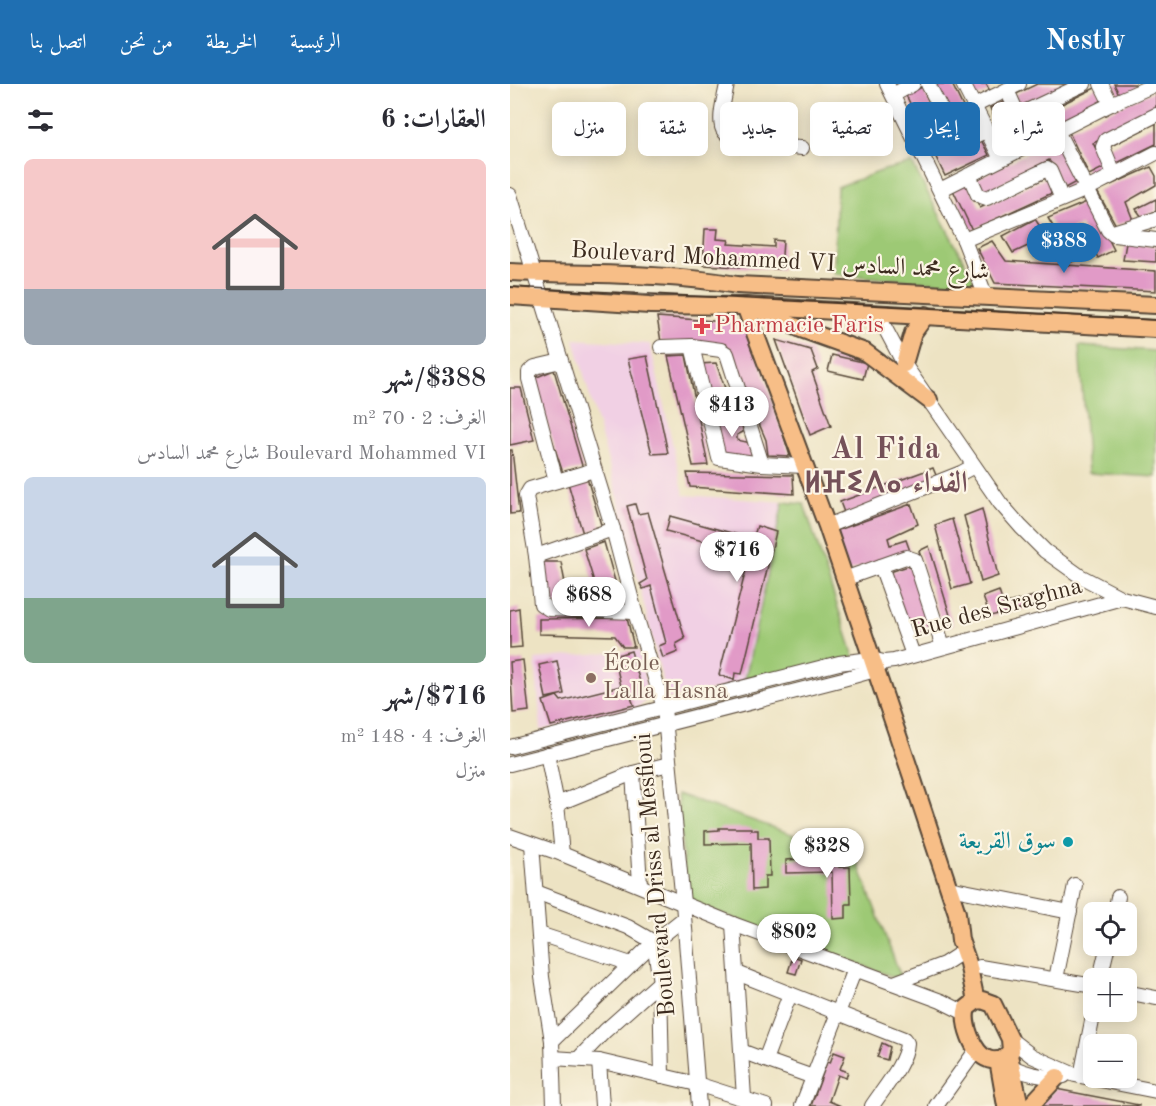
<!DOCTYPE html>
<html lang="ar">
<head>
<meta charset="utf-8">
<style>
	body { margin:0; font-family:"Old Standard TT",Amiri,"Noto Sans Tifinagh",serif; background:#f7f7f7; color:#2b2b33; direction:rtl; height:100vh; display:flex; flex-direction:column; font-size:22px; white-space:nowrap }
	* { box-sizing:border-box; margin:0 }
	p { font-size:20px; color:#7c7c81 }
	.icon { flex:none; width:33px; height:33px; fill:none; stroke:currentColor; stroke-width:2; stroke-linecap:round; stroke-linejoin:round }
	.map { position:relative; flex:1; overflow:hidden; direction:ltr }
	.sheet { display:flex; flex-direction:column; background:#fff; width:510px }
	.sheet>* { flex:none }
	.top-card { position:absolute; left:18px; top:18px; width:537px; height:54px; direction:rtl; display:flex; gap:12px }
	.tools { position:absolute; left:573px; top:818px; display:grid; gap:12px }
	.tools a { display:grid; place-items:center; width:54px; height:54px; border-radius:9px; background:#fff; box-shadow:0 3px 15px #0003; font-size:30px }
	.price { position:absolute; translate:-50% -51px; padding:0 14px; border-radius:21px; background:#fff; color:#222; font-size:20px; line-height:39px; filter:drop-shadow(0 2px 3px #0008) }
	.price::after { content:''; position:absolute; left:50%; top:36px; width:18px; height:14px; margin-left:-9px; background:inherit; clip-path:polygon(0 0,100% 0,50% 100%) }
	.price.selected { background:#1f6fb2; color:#fff }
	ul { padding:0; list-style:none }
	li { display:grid; align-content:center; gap:12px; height:318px; padding:0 24px }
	li span { display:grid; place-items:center; height:186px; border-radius:9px; color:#555 }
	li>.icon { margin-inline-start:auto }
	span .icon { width:108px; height:108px; fill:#fffc; stroke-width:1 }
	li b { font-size:26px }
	h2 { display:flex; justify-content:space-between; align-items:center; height:72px; padding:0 24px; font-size:26px }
	.pill { padding:0 21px; border-radius:9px; background:#fff; box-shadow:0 3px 15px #0003; font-size:21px; line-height:54px }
	.pill.selected { background:#1f6fb2; color:#fff }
	header { display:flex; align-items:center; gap:36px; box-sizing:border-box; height:84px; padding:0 30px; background:#1f6fb2; color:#fff }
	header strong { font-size:28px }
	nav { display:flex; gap:33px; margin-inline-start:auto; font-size:21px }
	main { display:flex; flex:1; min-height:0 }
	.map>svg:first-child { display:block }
	.built { fill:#f1d0e4 }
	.green { fill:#9dc975; stroke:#6c7a4a; stroke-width:1.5 }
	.building { fill:#e19ac7 }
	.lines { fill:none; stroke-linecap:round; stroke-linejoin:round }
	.minor-casing { stroke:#564637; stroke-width:16 }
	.major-casing { stroke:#564637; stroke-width:20 }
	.minor { stroke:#fff; stroke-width:14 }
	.major { stroke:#f7be87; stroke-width:16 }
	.tram { stroke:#3b2a1e; stroke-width:1.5 }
	.health-dot { fill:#e0444e; stroke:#fcf5e5; stroke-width:2 }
	.education-dot { fill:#8d6e63; stroke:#fcf5e5; stroke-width:2 }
	.culture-dot { fill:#0f9aa8; stroke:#fcf5e5; stroke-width:2 }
	.labels { text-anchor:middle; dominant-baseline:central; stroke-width:4.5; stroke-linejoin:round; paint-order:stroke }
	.street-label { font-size:24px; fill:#3b2a1e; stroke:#fcf5e5 }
	.health-label { font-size:24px; fill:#be3a42; stroke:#fcf5e5; text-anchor:start }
	.education-label { font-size:24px; fill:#785e54; stroke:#fcf5e5; text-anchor:start }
	.culture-label { font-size:24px; fill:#0d838f; stroke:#fcf5e5; text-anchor:end }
	.district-label { font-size:30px; font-weight:bold; letter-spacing:1.5px; fill:#755159; stroke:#fcf5e5 }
</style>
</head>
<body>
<header>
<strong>Nestly</strong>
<nav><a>الرئيسية</a><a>الخريطة</a><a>من نحن</a><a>اتصل بنا</a></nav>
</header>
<main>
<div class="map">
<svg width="646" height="1022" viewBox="0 0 646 1022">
	<rect width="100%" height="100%" fill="#fcf5e5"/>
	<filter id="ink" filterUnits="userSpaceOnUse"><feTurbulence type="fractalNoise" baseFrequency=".0167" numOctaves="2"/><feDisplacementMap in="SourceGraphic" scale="12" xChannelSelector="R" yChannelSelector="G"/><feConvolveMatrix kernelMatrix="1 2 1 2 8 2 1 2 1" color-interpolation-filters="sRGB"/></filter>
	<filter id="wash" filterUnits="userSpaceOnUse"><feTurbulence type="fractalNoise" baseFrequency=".008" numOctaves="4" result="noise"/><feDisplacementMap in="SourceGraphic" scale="24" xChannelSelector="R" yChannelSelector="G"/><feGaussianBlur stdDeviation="1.35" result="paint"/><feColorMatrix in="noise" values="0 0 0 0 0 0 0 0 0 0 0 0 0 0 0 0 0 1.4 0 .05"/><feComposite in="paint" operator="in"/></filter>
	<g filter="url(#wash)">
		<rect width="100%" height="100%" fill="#ede3c3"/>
		<g class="built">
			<path d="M64 255 140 260 174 411 273 418 234 600 157 615 106 406Z"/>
			<path d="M129 566 139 614 126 625 31 646 25 575Z"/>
		</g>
		<g class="green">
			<path d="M402 79 467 202 324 190 327 103 374 86Z"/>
			<path d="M569 262 646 267V393L578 389Z"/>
			<path d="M273 418 294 420 344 573 234 600Z"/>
			<path d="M167 710 345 772 392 896 177 817Z"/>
		</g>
		<g id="blocks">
			<g class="building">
				<path d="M423 0H442L465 48 450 55Z"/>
				<path d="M455 0H476L480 7 462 15Z"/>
				<path d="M527 0H567L511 27 504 11Z"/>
				<path d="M604 0H625L627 4 610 12Z"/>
				<path d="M412 3 443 70 471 56 479 71 435 92 396 11Z"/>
				<path d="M587 3 594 18 523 54 515 38Z"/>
				<path d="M646 6V29L583 59 595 83 579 91 558 46Z"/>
				<path d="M498 16 516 57 499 65 480 24Z"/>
				<path d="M646 39V60L603 81 595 65Z"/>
				<path d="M547 54 568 97 553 105 539 76 473 109 466 95Z"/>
				<path d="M641 83 646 92V101L616 118 623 136 606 141 587 107Z"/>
				<path d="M538 93 544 108 462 146 442 104 458 97 470 124Z"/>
				<path d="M646 115V127L632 133 626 125Z"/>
				<path d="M579 117 604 166 588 174 571 141 548 151 538 134Z"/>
				<path d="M525 135 545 165 527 173 520 161 503 169 493 152Z"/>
				<path d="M195 145H208L207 155 219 156 218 160 264 163V156L273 157 271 185 193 181Z"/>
				<path d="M566 152 577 172 561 178 550 157Z"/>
				<path d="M482 157 496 177 646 187V207L485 199 467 164Z"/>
				<path d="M616 159 646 162V178L613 176Z"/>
				<path d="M147 233 231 239 242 253 280 372 258 371 256 356 215 260 151 258Z"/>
				<path d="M266 256 301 266 308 285 302 288 321 342 300 351Z"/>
				<path d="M176 271 198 381 183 382 158 272Z"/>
				<path d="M322 271 357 279 353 295 318 287Z"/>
				<path d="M137 272 158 369 142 370 118 275Z"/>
				<path d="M206 279 221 321 202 328 189 280Z"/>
				<path d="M44 286 73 385 53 389 22 295Z"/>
				<path d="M0 304H11L24 356 0 361Z"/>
				<path d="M231 329 233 348 227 351V356L241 359 242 375 210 374 203 337Z"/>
				<path d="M0 366H2L9 429 0 430Z"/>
				<path d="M423 384 428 396 335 431 330 418Z"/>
				<path d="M177 389 283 391 284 410 180 403Z"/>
				<path d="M77 394 92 444 73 450 58 399Z"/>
				<path d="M125 420 128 430 138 428 175 555 166 560 168 568 153 574 149 562 156 559 141 502 133 505 130 500 137 496 117 422Z"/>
				<path d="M401 420 408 440 378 454 380 461 396 456 400 467 337 488 323 448Z"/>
				<path d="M472 425 488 492 471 498 454 432Z"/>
				<path d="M160 432 243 455 247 442 266 448 232 590 225 589 224 596 209 591 240 470 156 447Z"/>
				<path d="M442 435 460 500 442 505 425 441Z"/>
				<path d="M94 458 112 522 92 524 74 465Z"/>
				<path d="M419 462 443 541 433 544 409 467Z"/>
				<path d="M32 478H51L55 499 79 501 81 522 38 520Z"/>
				<path d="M398 482 401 485 421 546 399 553 380 488Z"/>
				<path d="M489 507 493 520 528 511 531 521 480 532 473 513Z"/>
				<path d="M9 524 12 563 0 564V526Z"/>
				<path d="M117 534 124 563H113L105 552 29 550V535Z"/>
				<path d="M121 567 134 612 121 614 124 621 41 642 33 617 47 612 51 617 111 602 104 572Z"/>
				<path d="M13 576 19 627 3 629 0 578Z"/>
				<path d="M47 577 54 610 36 614 29 581Z"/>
				<path d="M209 744H241V746H248V754H259L260 792H255V805L242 806 241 759 195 760V747L209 746Z"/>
				<path d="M322 772V775H329V783H340L341 820H336V834L323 835 322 788 276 789V776L290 775V773Z"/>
				<path d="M283 872 291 875 286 890 278 888Z"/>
				<path d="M372 959 380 963 377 976 367 973Z"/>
				<path d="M324 968 335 972 330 985 338 988 336 994 328 991 319 1017 331 1022H301L317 978 320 979Z"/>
				<path d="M546 1005 629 1021V1022H529Z"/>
			</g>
		</g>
	</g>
	<g filter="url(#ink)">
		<use href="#blocks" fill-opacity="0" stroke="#564637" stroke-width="1.5"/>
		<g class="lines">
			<defs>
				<g id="minor">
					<path d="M217 0C215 13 209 30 212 43 218 64 273 62 292 64"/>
					<path d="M377 0 454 156 476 213"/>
					<path d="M418 0 446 54 454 57 476 47"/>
					<path d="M453 0 491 75"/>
					<path d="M591 0 601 20"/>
					<path d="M497 6 521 60"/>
					<path d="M383 11 403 0"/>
					<path d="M464 22 509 0"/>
					<path d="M508 31 574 0"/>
					<path d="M547 47 598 146 604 151 646 156"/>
					<path d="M604 90 593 63 596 56 646 31"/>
					<path d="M459 91 468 111 477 114 537 85 540 87 552 115"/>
					<path d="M430 106 601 20 646 0"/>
					<path d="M0 111 103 445 125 528 154 624 173 819 189 1022"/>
					<path d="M603 148 646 135"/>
					<path d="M454 156 577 105 646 69"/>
					<path d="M367 229 394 280 490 419 511 443 535 467 570 492 612 514 646 523"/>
					<path d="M151 263 182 262"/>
					<path d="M199 333 233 321"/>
					<path d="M252 380 217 270 211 266 182 262 209 374 252 380 294 382"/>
					<path d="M84 386 20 405 16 412 26 472 31 520 39 525 125 528"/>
					<path d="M46 397 19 295V288L25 283 51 277"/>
					<path d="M317 442 451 389 464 382"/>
					<path d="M26 472 103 445"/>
					<path d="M371 482 403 571"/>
					<path d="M334 495 396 473 405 476 433 563"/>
					<path d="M0 663 329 579 361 575 374 578 384 577 612 514"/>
					<path d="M37 670 47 720 52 770"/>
					<path d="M0 680 333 595 365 586 372 580"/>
					<path d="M123 689 130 800"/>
					<path d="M47 720 123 689 159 680"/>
					<path d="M0 752 52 770 223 840 431 917 455 929"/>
					<path d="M22 760 32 893 42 957 44 1022"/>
					<path d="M439 804 560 828"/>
					<path d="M26 808 118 843 144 858 150 898 152 992"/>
					<path d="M605 828 608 813"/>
					<path d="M223 840 234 1014"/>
					<path d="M29 850 121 880"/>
					<path d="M470 883 584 902"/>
					<path d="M227 889 394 955 397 959C396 979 373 1005 362 1022"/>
					<path d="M590 894 598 861"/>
					<path d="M546 895 565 801"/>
					<path d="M384 899 434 880 454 867"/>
					<path d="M616 908 646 914"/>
					<path d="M500 955 522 972 565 991 646 1007"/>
					<path d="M42 957 144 858 173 835"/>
					<path d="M231 967 255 976 280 910"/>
					<path d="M43 974 89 977 187 1000 256 1022"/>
					<path d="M69 974 95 947 150 898"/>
					<path d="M255 976 303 993"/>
					<path d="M89 977 92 1022"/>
					<path d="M495 978C509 989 535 995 554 992"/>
					<path d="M571 992 584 927"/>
					<path d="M292 1022 345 885"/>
					<path d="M426 1022 467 965"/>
				</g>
				<g id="major">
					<path d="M0 188C75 191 152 188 227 201L646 221"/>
					<path d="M0 212 140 221 235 222 646 245"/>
					<path d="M235 222 317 442 401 690 447 829 450 856 458 879 466 917"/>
					<path d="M251 227 291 245 355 268 419 316"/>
					<path d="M394 280 403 249 416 231"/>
					<path d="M472 916 483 920 500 955 501 967 492 976C488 976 482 977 478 975 463 970 452 938 457 924L466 917Z"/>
					<path d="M499 971 510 1022"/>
					<path d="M488 976 496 1022"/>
					<path d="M520 1022 547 993"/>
				</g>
			</defs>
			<use href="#minor" class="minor-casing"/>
			<use href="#major" class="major-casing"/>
			<use href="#minor" class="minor"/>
			<use href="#major" class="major"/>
			<path class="tram" d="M0 203C215 214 431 224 646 236"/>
		</g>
	</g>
	<path class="health-dot" d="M189 233h6v6h6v6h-6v6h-6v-6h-6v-6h6z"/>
	<circle class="education-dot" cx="81" cy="594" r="6"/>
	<circle class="culture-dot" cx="558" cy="758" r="6"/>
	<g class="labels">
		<g class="street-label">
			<text transform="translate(270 178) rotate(3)">Boulevard Mohammed VI شارع محمد السادس</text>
			<text transform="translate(487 525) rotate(-15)">Rue des Sraghna</text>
			<text transform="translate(146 791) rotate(-95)">Boulevard Driss al Mesfioui</text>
		</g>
		<g class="health-label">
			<text x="204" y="242">Pharmacie Faris</text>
		</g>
		<g class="education-label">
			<text x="93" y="580">École<tspan x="93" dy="28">Lalla Hasna</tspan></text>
		</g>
		<g class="culture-label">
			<text x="546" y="758">سوق القريعة</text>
		</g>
		<g class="district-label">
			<text x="376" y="366">Al Fida<tspan x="376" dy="34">ⵍⴼⵉⴷⴰ الفداء</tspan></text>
		</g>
	</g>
</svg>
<div class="tools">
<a><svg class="icon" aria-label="locate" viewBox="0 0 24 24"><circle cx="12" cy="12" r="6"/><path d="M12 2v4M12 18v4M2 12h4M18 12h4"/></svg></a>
<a>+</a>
<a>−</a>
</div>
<b class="price selected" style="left:554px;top:190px">$388</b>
<b class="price" style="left:222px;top:354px">$413</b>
<b class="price" style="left:227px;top:499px">$716</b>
<b class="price" style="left:79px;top:544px">$688</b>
<b class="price" style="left:317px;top:795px">$328</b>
<b class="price" style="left:284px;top:881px">$802</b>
<div class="top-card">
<a class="pill">شراء</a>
<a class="pill selected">إيجار</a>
<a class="pill">تصفية</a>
<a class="pill">جديد</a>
<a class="pill">شقة</a>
<a class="pill">منزل</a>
</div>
</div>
<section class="sheet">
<h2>العقارات: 6<svg class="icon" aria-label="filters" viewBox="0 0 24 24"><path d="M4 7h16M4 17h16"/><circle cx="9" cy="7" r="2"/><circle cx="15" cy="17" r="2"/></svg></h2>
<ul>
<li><span style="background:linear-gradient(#f6c9c9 70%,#9aa5b1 0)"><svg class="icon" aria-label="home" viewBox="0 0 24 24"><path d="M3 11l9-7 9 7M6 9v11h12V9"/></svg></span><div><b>$388/شهر</b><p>الغرف: 2 · 70 m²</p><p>Boulevard Mohammed VI شارع محمد السادس</p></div></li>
<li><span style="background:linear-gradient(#c9d6e8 65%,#7fa58c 0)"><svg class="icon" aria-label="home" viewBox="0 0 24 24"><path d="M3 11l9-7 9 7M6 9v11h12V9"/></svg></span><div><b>$716/شهر</b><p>الغرف: 4 · 148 m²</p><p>منزل</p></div></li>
</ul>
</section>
</main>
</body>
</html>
